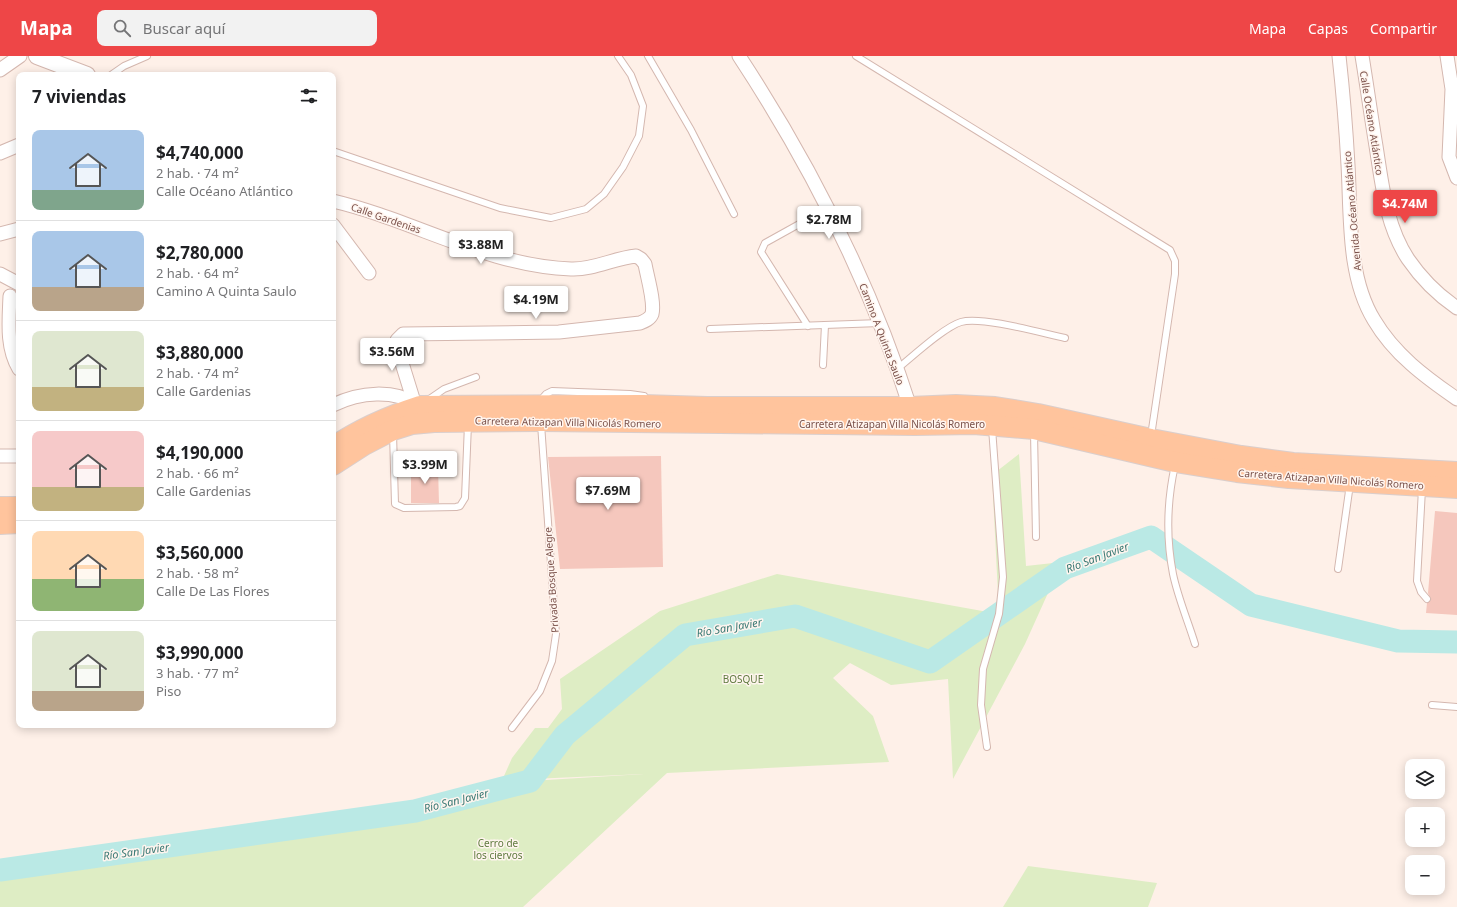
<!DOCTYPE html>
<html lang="es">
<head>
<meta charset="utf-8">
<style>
	body { margin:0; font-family:"Noto Sans",sans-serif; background:#f2f2f2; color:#202124; height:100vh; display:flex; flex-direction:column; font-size:15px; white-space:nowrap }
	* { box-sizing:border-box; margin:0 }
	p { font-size:13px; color:#757577 }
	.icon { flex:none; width:22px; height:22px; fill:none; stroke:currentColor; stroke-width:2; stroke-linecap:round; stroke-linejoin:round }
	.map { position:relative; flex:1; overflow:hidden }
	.details { position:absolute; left:16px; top:16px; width:320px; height:656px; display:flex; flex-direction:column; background:#fff; border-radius:8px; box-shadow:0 2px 10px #0003 }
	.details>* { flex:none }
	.controls { position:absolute; left:1405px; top:703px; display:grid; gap:8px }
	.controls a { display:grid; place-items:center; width:40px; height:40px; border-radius:8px; background:#fff; box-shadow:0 2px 10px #0003; font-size:20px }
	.price { position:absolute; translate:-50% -34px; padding:0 9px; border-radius:4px; background:#fff; color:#222; font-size:13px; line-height:26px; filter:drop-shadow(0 1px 2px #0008) }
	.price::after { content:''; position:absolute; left:50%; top:24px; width:12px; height:9px; margin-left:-6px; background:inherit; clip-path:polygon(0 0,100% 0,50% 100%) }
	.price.selected { background:#ee4647; color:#fff }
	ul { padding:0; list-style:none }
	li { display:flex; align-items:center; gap:12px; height:100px; padding:0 16px }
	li+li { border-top:1px solid #e0e0e0 }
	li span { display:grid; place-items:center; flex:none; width:112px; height:80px; border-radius:8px; color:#555 }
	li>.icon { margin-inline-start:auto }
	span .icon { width:48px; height:48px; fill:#fffc; stroke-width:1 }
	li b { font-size:17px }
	h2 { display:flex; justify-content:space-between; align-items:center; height:48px; padding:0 16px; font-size:17px }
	header { display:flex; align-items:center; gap:24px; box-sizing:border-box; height:56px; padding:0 20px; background:#ee4647; color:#fff }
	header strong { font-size:19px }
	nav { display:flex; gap:22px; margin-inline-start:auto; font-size:14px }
	.search { width:280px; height:36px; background:#f2f2f2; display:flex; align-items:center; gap:10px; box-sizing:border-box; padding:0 14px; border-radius:8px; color:#757577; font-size:15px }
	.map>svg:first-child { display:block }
	.green { fill:#deedc4 }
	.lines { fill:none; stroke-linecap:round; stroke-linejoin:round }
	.river { stroke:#bae9e5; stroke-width:23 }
	.building { fill:#f5c7bd }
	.service-casing { stroke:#d4b7af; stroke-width:8 }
	.minor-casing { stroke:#d4b7af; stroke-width:15 }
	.tertiary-casing { stroke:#d4b7af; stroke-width:18 }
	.primary-casing { stroke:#dacecc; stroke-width:22 }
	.service { stroke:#fff; stroke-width:6 }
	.minor { stroke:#fff; stroke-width:13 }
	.tertiary { stroke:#fff; stroke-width:16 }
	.primary { stroke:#ffc49d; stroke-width:20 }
	.labels { text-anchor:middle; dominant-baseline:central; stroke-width:3; stroke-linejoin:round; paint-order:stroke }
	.street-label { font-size:10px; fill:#7a5049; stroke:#fff5ef }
	.park-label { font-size:10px; fill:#5e7a3d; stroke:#fff5ef }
	.water-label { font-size:11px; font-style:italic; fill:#397974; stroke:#fff5ef }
</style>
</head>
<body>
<header>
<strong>Mapa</strong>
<div class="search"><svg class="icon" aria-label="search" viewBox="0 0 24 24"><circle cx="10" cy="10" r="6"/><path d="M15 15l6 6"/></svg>Buscar aquí</div>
<nav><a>Mapa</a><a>Capas</a><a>Compartir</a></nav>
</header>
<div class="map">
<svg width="1457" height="851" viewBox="0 0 1457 851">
	<rect width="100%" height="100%" fill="#fef0e8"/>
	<g class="green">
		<path d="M1019 398 1026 510 1062 506 1025 588 953 723 948 623 891 629 850 607 833 622 873 660 889 706 667 717 523 851H0V814L415 755 530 725 644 718 532 723 500 729 512 702 535 672H548L562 653 560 623 660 555 777 518 999 558 992 419Z"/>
		<path d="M1028 810 1157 827 1148 851H1003Z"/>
	</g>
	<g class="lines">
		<path class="river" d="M0 814 415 755 530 725 565 679 685 579 795 560 930 606 1065 512 1151 481 1251 549 1398 585 1457 586"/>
	</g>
	<g class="building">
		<path d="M661 400 663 511 560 513 548 401Z"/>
		<path d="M411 411H438L439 447H411Z"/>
		<path d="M1435 455 1457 457V559L1426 557 1427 547 1431 544 1428 537Z"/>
	</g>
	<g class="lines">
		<defs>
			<g id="service">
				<path d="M648 0 691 74 734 158"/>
				<path d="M856 0 1170 194 1175 205V218L1151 380"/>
				<path d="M111 19 124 10 147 0"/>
				<path d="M333 95 500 152 551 162 586 153 604 138 623 111 639 80 643 50 631 19 618 0"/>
				<path d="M808 270 761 196 765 187 828 152"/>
				<path d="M710 273 880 267"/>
				<path d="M823 309 825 269"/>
				<path d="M897 313C912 301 944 271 961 266 981 260 1042 277 1065 282"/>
				<path d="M428 344 444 333 476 321"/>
				<path d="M540 345 546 338 552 335 630 338 644 340"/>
				<path d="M1034 376 1036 481"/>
				<path d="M393 377 395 448 404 452 456 451 460 450 465 442 468 368"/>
				<path d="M1175 409C1167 445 1166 482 1173 518 1178 542 1188 565 1195 588"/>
				<path d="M1422 433 1417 525 1421 536 1427 543"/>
				<path d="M1338 513 1350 428"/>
				<path d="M1432 649 1457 651"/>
				<path d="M512 672 540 635 552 605 556 578 541 368"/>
				<path d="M987 691 981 649 983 613 999 558 1003 521 992 372"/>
			</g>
			<g id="minor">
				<path d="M739 0C812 111 872 231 912 357"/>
				<path d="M1339 0C1343 36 1346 73 1348 109 1351 159 1347 220 1374 264 1394 298 1425 321 1457 343"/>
				<path d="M1362 0C1367 30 1371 60 1376 90 1382 128 1386 170 1408 203 1421 222 1438 239 1457 252"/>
				<path d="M1447 0 1452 33 1449 101 1457 122"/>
				<path d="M0 14 20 0"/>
				<path d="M0 97 19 89"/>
				<path d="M333 145C414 164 487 210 571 213 594 214 614 202 636 200L641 203 645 208C647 220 655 246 652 258 650 263 645 265 640 267L559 276 403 278 397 284V291L414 346"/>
				<path d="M333 169 369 217"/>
				<path d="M0 178 19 173"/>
				<path d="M0 218 19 228"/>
				<path d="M10 240C9 265 6 291 19 313"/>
				<path d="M333 349C360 336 393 333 419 349"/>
				<path d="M0 400H19"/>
			</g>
			<path id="tertiary" d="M37 0 87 19"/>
			<g id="primary">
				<path d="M333 391C361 372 389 360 420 350L643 349 707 351H910L956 349 995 351 1038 358 1151 383 1241 400 1293 407 1457 416"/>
				<path d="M333 409 364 389 393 374 412 368 434 366 541 365 915 369 974 368 1034 373 1175 406 1237 416 1289 422 1457 432"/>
				<path d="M0 451H19"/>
				<path d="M0 468 19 467"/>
			</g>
		</defs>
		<use href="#service" class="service-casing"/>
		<use href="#minor" class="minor-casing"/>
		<use href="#tertiary" class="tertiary-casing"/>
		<use href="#primary" class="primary-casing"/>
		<use href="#service" class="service"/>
		<use href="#minor" class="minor"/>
		<use href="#tertiary" class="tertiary"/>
		<use href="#primary" class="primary"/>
	</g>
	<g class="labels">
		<g class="street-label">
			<text transform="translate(1372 67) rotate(81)">Calle Océano Atlántico</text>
			<text transform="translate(1352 155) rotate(-95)">Avenida Océano Atlántico</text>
			<text transform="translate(386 162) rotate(19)">Calle Gardenias</text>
			<text transform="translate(882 278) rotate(69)">Camino A Quinta Saulo</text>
			<text transform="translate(568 366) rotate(1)">Carretera Atizapan Villa Nicolás Romero</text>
			<text x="892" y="368">Carretera Atizapan Villa Nicolás Romero</text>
			<text transform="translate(1331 423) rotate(4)">Carretera Atizapan Villa Nicolás Romero</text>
			<text transform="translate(551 524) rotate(-94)">Privada Bosque Alegre</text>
		</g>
		<g class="park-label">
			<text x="743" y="623">BOSQUE</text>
			<text x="498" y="787">Cerro de<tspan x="498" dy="12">los ciervos</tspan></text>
		</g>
		<g class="water-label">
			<text transform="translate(1097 501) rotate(-21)">Río San Javier</text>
			<text transform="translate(729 571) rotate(-10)">Río San Javier</text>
			<text transform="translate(456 744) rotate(-14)">Río San Javier</text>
			<text transform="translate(136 795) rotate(-8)">Río San Javier</text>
		</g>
	</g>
</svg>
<div class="controls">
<a><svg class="icon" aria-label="layers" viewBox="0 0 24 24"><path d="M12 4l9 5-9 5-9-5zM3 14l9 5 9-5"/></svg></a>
<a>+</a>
<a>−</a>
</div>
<b class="price selected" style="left:1405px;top:168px">$4.74M</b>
<b class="price" style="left:829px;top:184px">$2.78M</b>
<b class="price" style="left:481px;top:209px">$3.88M</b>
<b class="price" style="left:536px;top:264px">$4.19M</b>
<b class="price" style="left:392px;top:316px">$3.56M</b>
<b class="price" style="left:425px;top:429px">$3.99M</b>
<b class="price" style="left:608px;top:455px">$7.69M</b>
<section class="details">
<h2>7 viviendas<svg class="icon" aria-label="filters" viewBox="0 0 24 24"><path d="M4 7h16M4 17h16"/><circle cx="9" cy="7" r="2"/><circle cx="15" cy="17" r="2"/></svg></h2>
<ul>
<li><span style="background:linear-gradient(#a9c7e8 75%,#7fa58c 0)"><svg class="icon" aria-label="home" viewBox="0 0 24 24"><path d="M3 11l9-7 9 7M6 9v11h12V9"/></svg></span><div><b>$4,740,000</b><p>2 hab. · 74 m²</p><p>Calle Océano Atlántico</p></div></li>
<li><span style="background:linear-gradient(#a9c7e8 70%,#b9a48a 0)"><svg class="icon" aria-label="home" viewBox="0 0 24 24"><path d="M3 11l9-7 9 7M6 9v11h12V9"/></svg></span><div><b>$2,780,000</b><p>2 hab. · 64 m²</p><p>Camino A Quinta Saulo</p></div></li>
<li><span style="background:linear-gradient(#dfe7d0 70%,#c2b280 0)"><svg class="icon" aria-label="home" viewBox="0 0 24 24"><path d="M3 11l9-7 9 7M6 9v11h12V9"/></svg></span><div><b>$3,880,000</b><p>2 hab. · 74 m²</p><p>Calle Gardenias</p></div></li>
<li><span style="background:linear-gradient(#f6c9c9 70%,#c2b280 0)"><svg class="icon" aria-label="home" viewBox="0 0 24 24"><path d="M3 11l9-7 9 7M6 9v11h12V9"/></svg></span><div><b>$4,190,000</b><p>2 hab. · 66 m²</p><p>Calle Gardenias</p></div></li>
<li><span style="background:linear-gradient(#ffd9b3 60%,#8fb573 0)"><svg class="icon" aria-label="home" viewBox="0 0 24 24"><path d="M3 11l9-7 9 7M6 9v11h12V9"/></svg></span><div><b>$3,560,000</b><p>2 hab. · 58 m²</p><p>Calle De Las Flores</p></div></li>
<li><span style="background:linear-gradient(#dfe7d0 75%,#b9a48a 0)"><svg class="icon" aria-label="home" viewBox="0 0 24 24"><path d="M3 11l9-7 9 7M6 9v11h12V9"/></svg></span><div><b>$3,990,000</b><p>3 hab. · 77 m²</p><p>Piso</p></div></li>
</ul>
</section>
</div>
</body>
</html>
